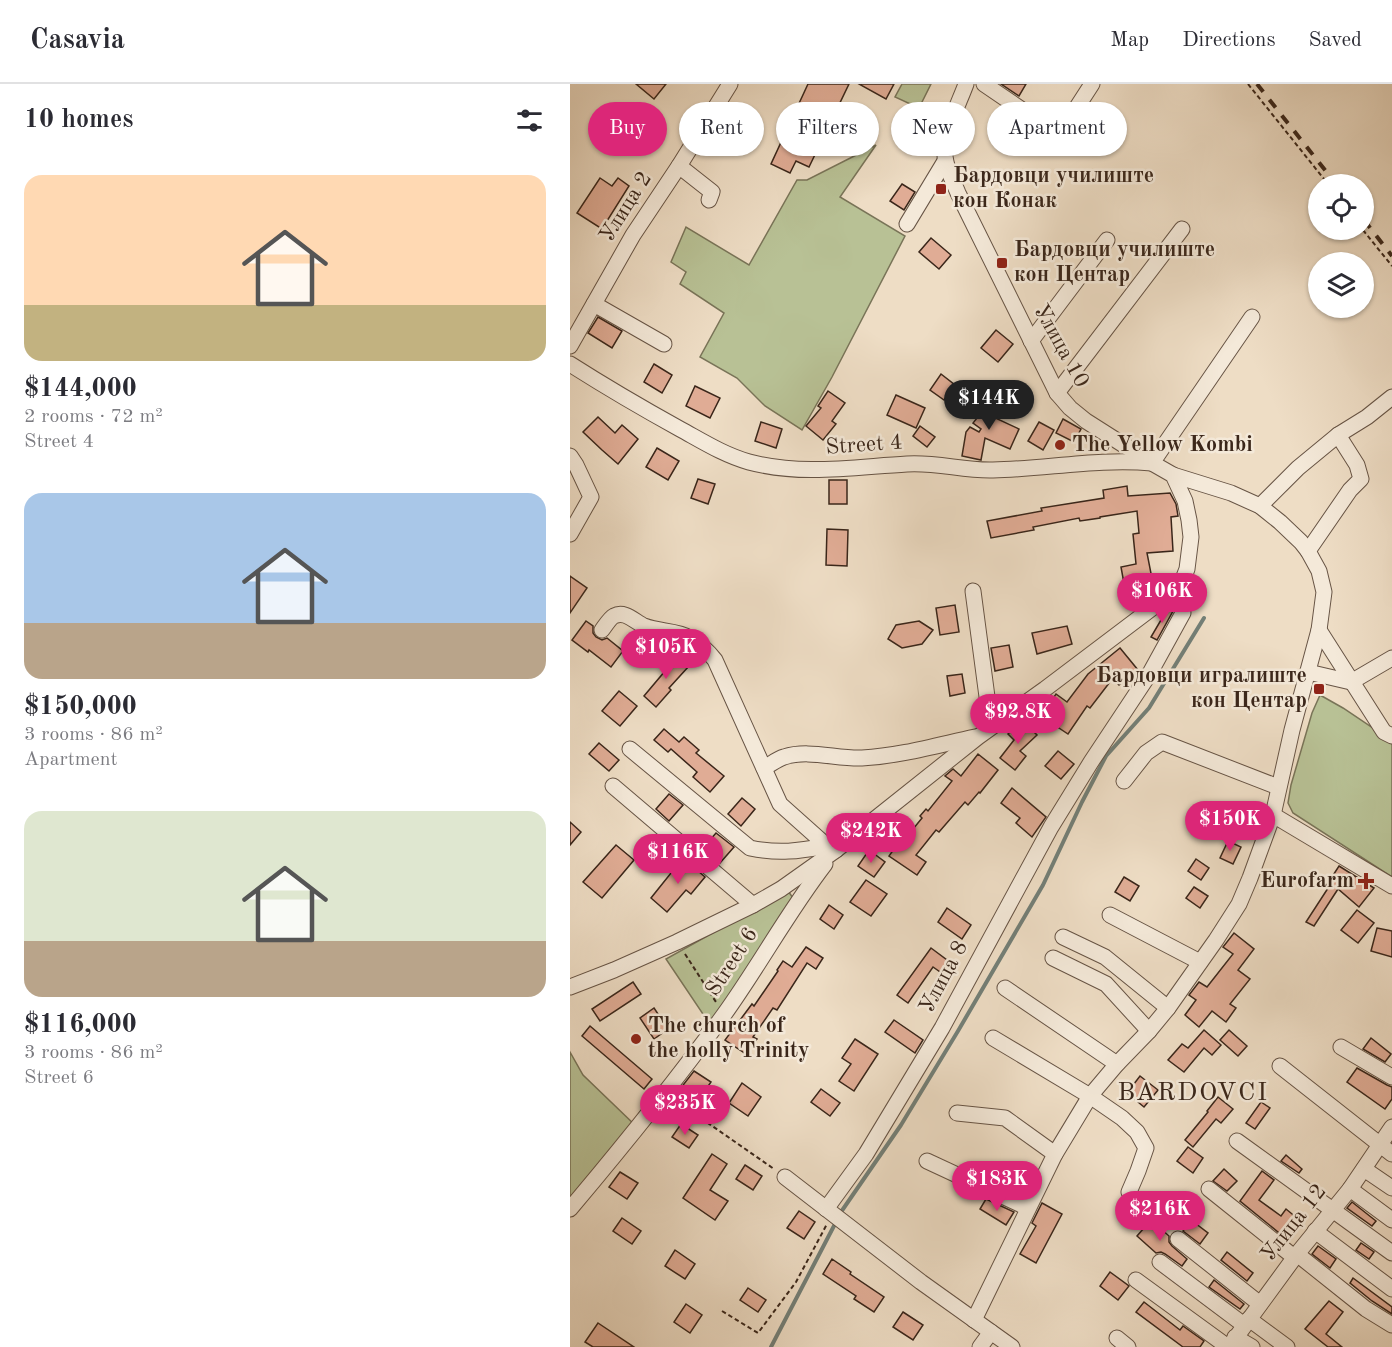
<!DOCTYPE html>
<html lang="en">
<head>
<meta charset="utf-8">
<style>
	body { margin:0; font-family:"Old Standard TT",serif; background:#f2f2f3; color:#2b2b33; height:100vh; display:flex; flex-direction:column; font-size:22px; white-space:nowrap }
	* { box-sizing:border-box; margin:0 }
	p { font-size:20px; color:#7c7c81 }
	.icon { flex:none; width:33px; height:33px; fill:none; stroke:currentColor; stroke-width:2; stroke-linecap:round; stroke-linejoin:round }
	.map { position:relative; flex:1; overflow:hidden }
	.sheet { display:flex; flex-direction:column; background:#fff; width:570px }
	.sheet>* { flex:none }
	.top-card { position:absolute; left:18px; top:18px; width:570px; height:54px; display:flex; gap:12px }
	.tools { position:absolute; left:738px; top:90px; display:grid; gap:12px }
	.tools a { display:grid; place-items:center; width:66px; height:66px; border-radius:50%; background:#fff; box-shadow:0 2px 4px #0004; font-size:30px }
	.price { position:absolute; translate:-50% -51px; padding:0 14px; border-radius:21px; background:#db2777; color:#fff; font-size:20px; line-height:39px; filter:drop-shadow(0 2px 3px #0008) }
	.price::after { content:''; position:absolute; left:50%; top:36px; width:18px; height:14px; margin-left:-9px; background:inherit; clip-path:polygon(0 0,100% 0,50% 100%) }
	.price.on { background:#222; color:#fff }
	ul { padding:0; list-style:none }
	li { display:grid; align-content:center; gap:12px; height:318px; padding:0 24px }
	li span { display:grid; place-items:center; height:186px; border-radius:18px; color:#555 }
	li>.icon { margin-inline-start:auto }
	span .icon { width:108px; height:108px; fill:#fffc; stroke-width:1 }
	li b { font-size:26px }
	h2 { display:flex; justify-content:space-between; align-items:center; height:72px; padding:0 24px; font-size:26px }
	.pill { padding:0 21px; border-radius:27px; background:#fff; box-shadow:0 2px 4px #0004; font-size:21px; line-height:54px }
	.pill.on { background:#db2777; color:#fff }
	header { display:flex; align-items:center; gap:36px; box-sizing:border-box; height:84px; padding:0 30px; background:#fff; border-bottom:2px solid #e1e1e2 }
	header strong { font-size:28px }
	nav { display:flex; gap:33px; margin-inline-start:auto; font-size:21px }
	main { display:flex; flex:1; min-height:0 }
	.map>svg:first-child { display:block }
	.green { fill:#b8c195; stroke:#797458; stroke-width:1.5 }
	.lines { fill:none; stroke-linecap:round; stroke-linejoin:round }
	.stream { stroke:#737f77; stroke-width:4 }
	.building { fill:#e0ac95; stroke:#3a261a; stroke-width:1.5 }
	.minor-casing { stroke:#675445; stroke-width:17 }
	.path { stroke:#3a261a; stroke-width:2; stroke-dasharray:4.5 3; stroke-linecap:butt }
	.minor { stroke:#f4e9d9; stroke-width:15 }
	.rail { stroke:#3a261a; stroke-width:4; stroke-dasharray:10 10; stroke-linecap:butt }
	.poi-dot { fill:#8f2418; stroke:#f4e9d9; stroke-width:2 }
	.labels { text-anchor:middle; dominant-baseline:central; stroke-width:5; stroke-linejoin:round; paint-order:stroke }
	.poi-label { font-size:22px; font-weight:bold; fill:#3a261a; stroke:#f4e9d9; text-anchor:start }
	.street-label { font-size:22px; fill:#3a261a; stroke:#f4e9d9 }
	.quarter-label { font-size:26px; letter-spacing:1.5px; fill:#3a261a; stroke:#f4e9d9 }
</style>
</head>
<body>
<header>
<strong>Casavia</strong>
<nav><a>Map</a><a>Directions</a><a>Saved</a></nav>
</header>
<main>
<section class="sheet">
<h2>10 homes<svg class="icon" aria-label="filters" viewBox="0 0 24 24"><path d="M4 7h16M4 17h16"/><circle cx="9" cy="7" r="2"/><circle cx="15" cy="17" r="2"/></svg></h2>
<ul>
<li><span style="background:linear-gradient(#ffd9b3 70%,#c2b280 0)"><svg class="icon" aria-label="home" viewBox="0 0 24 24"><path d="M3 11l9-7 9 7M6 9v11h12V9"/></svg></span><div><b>$144,000</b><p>2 rooms · 72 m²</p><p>Street 4</p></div></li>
<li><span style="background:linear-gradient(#a9c7e8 70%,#b9a48a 0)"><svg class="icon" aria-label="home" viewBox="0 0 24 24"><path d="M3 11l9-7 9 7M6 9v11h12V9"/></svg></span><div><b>$150,000</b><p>3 rooms · 86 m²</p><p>Apartment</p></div></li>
<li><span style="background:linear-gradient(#dfe7d0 70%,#b9a48a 0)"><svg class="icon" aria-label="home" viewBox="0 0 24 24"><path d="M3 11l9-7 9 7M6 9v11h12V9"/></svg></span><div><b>$116,000</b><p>3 rooms · 86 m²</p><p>Street 6</p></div></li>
</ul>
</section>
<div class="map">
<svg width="822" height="1263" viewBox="0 0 822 1263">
	<rect width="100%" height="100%" fill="#eeddc5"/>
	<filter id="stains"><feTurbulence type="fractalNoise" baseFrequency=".00333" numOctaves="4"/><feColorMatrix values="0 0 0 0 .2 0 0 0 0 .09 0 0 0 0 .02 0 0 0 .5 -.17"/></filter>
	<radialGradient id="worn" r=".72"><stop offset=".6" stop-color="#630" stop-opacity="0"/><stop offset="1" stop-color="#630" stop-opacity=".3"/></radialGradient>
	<g class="green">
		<path d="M332 0H361L349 24 325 13Z"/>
		<path d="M306 61 270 113 335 152 262 293 232 346 195 322 167 294 130 273 154 229 110 200 116 188 101 178 116 143 179 181 227 96H237Z"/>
		<path d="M750 611 773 624 822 657V793L723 729 718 719 721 701 742 629Z"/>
		<path d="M218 807 226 818 141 942 96 875Z"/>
		<path d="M0 968 13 991 67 1043 0 1121Z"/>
	</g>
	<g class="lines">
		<g class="stream">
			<path d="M271 1128 331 1041 388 947 473 801 512 718 536 672 579 624 634 534"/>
			<path d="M201 1263 266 1138"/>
		</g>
	</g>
	<g class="building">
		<path d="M66 0H96L84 15Z"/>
		<path d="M238 0H279L239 83 226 77 220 89 201 80Z"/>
		<path d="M289 0H324L316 15Z"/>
		<path d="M431 0H456L449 12Z"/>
		<path d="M30 94 42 102 48 94 59 102 32 145 7 129Z"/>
		<path d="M332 100 345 108 334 126 320 117Z"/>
		<path d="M361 154 381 171 369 185 349 168Z"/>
		<path d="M28 233 52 247 42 264 18 249Z"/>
		<path d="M426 246 443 260 428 278 411 264Z"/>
		<path d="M84 280 102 291 92 309 74 298Z"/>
		<path d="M371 290 385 301 374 316 360 306Z"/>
		<path d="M125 302 150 314 140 334 116 322Z"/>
		<path d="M258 307 275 319 262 337 266 340 253 356 236 342 251 324 248 322Z"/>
		<path d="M427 309 435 315 421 332 449 345 440 365 415 354 411 376 392 372 396 348 400 343 409 348 411 345 403 339Z"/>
		<path d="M326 311 355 324 346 344 317 331Z"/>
		<path d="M28 333 45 349 52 341 68 355 48 380 32 366 13 348Z"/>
		<path d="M493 335 511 345 504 358 486 349Z"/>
		<path d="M191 338 212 345 206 364 185 357Z"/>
		<path d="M469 338 484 346 473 366 458 357Z"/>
		<path d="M350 342 365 353 357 363 343 352Z"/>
		<path d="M87 364 109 377 98 396 76 383Z"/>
		<path d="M128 395 145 400 138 420 121 414Z"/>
		<rect x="259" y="396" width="18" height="24"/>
		<path d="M557 402 558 412 600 409 606 420 608 432 601 433 603 467 577 469 585 510 583 511 557 516 551 483 566 480 563 450 569 449 567 427 530 433V434L510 437 509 434 463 443 464 446 421 454 417 437 472 427 471 424 534 414 533 406Z"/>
		<path d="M257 445 278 446 277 482 256 481Z"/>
		<path d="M0 492 17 504 0 529Z"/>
		<path d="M385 521 389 548 370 551 366 524Z"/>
		<path d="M598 524 603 527 587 556 581 553Z"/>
		<path d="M16 537 23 542V549L26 553 32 556 37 554 53 567 41 583 19 566 18 568 2 556Z"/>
		<path d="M349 537 363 546 352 560 332 564 318 555 326 541Z"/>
		<path d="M497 542 502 560 467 570 462 549Z"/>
		<path d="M439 561 443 583 425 587 421 564Z"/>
		<path d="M550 564 568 586 549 601 543 594 520 624 517 622 498 650 471 632 486 610 497 618 518 590Z"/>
		<path d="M104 569 119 582 99 604 101 606 86 623 74 612 95 587 91 584Z"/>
		<path d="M392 590 395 609 380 612 377 592Z"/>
		<path d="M49 607 67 622 50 642 32 627Z"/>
		<path d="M452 636 467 651 450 667 456 672 445 686 430 674 444 656 438 650Z"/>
		<path d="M94 645 109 658 114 653 129 666 126 669 154 692 140 708 123 693 127 688 101 665 98 668 84 656Z"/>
		<path d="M29 659 49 676 39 687 19 670Z"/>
		<path d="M488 667 504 680 491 695 475 682Z"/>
		<path d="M408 670 428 686 410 709 409 708 398 721 395 718 369 748 366 746 346 771 356 778 347 791 319 772 329 758 331 760 352 734 350 732 356 725 358 727 382 697 375 692 383 685 391 692Z"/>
		<path d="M442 704 476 733 462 753 446 739 450 734 431 719Z"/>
		<path d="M99 710 113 721 99 737 86 725Z"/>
		<path d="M172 714 185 725 171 742 158 730Z"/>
		<path d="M0 738 11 748 0 761Z"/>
		<path d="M146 749 164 763 150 779 133 764Z"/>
		<path d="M658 757 671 763 663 780 650 774Z"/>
		<path d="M46 761 64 776 32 814 13 798Z"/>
		<path d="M299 766 315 778 304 793 288 782Z"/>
		<path d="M113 774 135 793 121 810 116 806 97 828 81 814Z"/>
		<path d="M626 775 639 784 631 796 618 787Z"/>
		<path d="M769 782 804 804 789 823 768 805 744 842 736 838 762 798 760 796Z"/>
		<path d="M554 793 569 802 560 817 545 808Z"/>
		<path d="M296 796 317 810 301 832 280 818Z"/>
		<path d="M624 803 638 812 630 824 616 814Z"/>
		<path d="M259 821 273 831 264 845 250 835Z"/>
		<path d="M377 824 401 841 392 855 368 838Z"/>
		<path d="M787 826 804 839 788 859 771 846Z"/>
		<path d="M807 844 822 847V873L801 867Z"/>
		<path d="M664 849 684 865 668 886 680 895 660 920 666 924 656 938 642 927 629 943 615 931 626 916 619 911 629 898 637 903 663 870 653 863Z"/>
		<path d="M236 863 253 874 246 885 237 879 207 926 203 924 183 953 187 955 176 970 155 956 182 920 184 922 208 887 207 886 213 877 222 883Z"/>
		<path d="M361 864 381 879 373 890 363 883 338 919 327 911Z"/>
		<path d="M63 898 71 910 30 937 22 925Z"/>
		<path d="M84 924 98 945 84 955 70 934Z"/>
		<path d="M324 936 353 956 345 969 315 948Z"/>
		<path d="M20 942 82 995 74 1005 12 952Z"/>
		<path d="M634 946 651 961 642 971 634 964 614 988 598 976 612 960 618 964Z"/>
		<path d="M659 946 677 962 668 972 650 956Z"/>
		<path d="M801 954 821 970 815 978 793 965Z"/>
		<path d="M285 955 308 970 284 1007 269 997 281 980 272 974Z"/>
		<path d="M787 984 817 1001 822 1003V1015L815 1025 777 998Z"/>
		<path d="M124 987 141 998 128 1017 110 1005Z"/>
		<path d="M570 992 588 1006 574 1023 557 1009Z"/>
		<path d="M172 999 191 1013 178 1032 159 1019Z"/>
		<path d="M251 1005 270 1019 260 1032 241 1018Z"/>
		<path d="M648 1013 663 1025 651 1039 646 1035 623 1063 615 1056 638 1028 637 1027Z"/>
		<path d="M691 1018 700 1024 685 1045 676 1039Z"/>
		<path d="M111 1040 128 1051 119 1064 102 1053Z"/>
		<path d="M618 1063 633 1074 623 1089 607 1077Z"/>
		<path d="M142 1070 157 1080 140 1106 158 1117 145 1136 113 1114Z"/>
		<path d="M716 1071 732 1085 729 1089 711 1077Z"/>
		<path d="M175 1081 192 1092 183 1106 166 1095Z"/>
		<path d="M654 1085 667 1097 657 1107 643 1097Z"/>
		<path d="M692 1087 704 1096 689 1116 711 1132 716 1125 733 1139 719 1157 670 1117Z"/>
		<path d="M50 1088 68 1099 57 1115 39 1103Z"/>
		<path d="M416 1115 444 1128 436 1141 410 1125Z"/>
		<path d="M782 1118 806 1137 802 1142 777 1124Z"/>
		<path d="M472 1119 492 1130 466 1179 450 1170 466 1142 462 1139Z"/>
		<path d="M229 1127 245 1138 234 1155 217 1144Z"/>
		<path d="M52 1134 71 1147 62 1160 43 1147Z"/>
		<path d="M581 1136 599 1152V1158L602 1162 617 1175 612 1182 595 1170 591 1168 586 1169 567 1152Z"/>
		<path d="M621 1136 638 1149 630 1160 613 1147Z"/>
		<path d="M791 1159 804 1168 799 1175 786 1166Z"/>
		<path d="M748 1162 766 1175 760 1184 742 1170Z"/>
		<path d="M105 1166 125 1180 115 1195 95 1182Z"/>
		<path d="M657 1168 683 1189 677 1197 651 1176Z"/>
		<path d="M262 1175 281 1188 280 1190 314 1213 304 1228 284 1215 286 1212 253 1190Z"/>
		<path d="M540 1188 559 1202 548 1216 530 1202Z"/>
		<path d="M783 1194 822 1223V1230L802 1217 780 1199Z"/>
		<path d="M644 1196 674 1220 670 1225 639 1203Z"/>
		<path d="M178 1204 196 1216 188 1228 170 1216Z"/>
		<path d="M759 1217 773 1228 756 1250 772 1263H758L735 1245Z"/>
		<path d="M574 1218 610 1246 613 1242 634 1257 630 1263H613L566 1228Z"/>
		<path d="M116 1220 132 1231 120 1249 104 1238Z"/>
		<path d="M333 1228 353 1241 343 1256 323 1243Z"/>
		<path d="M28 1239 64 1263H23L15 1258Z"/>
	</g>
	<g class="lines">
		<defs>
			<g id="minor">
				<path d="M414 0 489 51 522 0"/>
				<path d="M109 82 142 108 139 116"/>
				<path d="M337 140 375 77"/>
				<path d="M24 220 94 260"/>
				<path d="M461 257 537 156"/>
				<path d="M0 262 63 151 109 82 160 0"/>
				<path d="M0 280C36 303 72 324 110 345 132 357 154 371 179 378 232 392 284 383 337 380 367 378 394 387 423 386 476 385 529 374 582 379L682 233"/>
				<path d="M487 309 612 145"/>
				<path d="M0 372 6 381 21 413 0 450"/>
				<path d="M690 422 728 384 768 351 797 333 822 313"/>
				<path d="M738 467 780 406 791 395 787 381 768 351"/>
				<path d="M403 507 421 643"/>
				<path d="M32 546C35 542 40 534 44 532 55 526 65 538 74 542 89 548 107 546 120 554 130 560 138 567 145 576L210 720 257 762 266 766"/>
				<path d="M749 546 814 648 822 652"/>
				<path d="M738 588 781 598 822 574"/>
				<path d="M60 665 180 764C209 770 228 767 257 762"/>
				<path d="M194 684C200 681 207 675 214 673 239 665 266 675 292 674 330 672 368 661 405 653"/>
				<path d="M554 697 576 669 592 658 708 703"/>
				<path d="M43 702 183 821"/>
				<path d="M703 731 822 802"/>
				<path d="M540 831 630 878"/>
				<path d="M493 853 535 873 598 924"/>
				<path d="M483 874 536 900 579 947"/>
				<path d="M0 903 44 886 107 858 183 821 211 805 266 766 408 653 475 605 610 503"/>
				<path d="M435 904 547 980"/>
				<path d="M423 954 520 1012 552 1034 567 1048 576 1064 568 1087 559 1108"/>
				<path d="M771 963 822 993"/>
				<path d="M710 982 822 1070"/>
				<path d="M94 1009 115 1023"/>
				<path d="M387 1029 435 1034 485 1070"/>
				<path d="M667 1057 822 1169"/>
				<path d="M357 1077 458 1124"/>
				<path d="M794 1085 822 1104"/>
				<path d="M215 1093 351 1198 442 1263"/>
				<path d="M639 1105 724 1173"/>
				<path d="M780 1105 822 1136"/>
				<path d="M0 1125C53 1062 105 998 153 932 189 882 218 828 255 780"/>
				<path d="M256 1125 296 1070 372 944 481 743 521 678 580 589 613 529 610 503 617 485 621 453 619 436 615 417 603 391 582 379 516 337 500 324 487 309 388 109C384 99 378 88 376 78 370 55 388 22 396 0"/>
				<path d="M745 1147 822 1205"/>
				<path d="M608 1155 690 1220"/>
				<path d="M727 1170 796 1225 822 1241"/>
				<path d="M590 1178 674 1241"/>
				<path d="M566 1196 658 1263"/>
				<path d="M679 1235 717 1263"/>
				<path d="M404 1236 485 1070 520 1012 547 980 579 947 598 924 646 856 669 820 680 794 703 731 722 646 749 546 754 508 749 487 738 467 731 458 710 438 690 422 661 409 603 391"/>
				<path d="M665 1253 682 1263"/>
				<path d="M547 1254 558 1263"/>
				<path d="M410 1263 421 1248"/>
				<path d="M659 1263 727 1170 780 1105 822 1043"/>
			</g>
		</defs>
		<use href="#minor" class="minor-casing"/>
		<g class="path">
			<path d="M678 0 758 100"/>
			<path d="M793 146 822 182"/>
			<path d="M115 870 146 918"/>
			<path d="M125 1030 204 1085"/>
			<path d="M152 1227 188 1249 226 1198 257 1140"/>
		</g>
		<use href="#minor" class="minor"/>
		<g class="rail">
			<path d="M687 0 766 100"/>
			<path d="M794 136 822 172"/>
		</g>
	</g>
	<g class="poi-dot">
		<rect x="365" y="99" width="12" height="12" rx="3"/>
		<rect x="426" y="173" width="12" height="12" rx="3"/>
		<circle cx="490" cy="361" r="6"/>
		<rect x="743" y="599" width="12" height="12" rx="3"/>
		<path d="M793 788h6v6h6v6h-6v6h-6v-6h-6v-6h6z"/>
		<circle cx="66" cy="955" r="6"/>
	</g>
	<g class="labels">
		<g class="poi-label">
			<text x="383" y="92">Бардовци училиште<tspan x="383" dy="25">кон Конак</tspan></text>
			<text x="444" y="166">Бардовци училиште<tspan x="444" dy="25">кон Центар</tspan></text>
			<text x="502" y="361">The Yellow Kombi</text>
			<text x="737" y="592" text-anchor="end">Бардовци игралиште<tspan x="737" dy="25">кон Центар</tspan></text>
			<text x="784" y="797" text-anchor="end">Eurofarm</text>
			<text x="78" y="942">Тhe church of<tspan x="78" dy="25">the holly Trinity</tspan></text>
		</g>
		<g class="street-label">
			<text transform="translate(56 123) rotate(-58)">Улица 2</text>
			<text transform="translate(491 262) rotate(61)">Улица 10</text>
			<text transform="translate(294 361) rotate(-4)">Street 4</text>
			<text transform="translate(162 878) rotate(-57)">Street 6</text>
			<text transform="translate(374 893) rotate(-62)">Улица 8</text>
			<text transform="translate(724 1139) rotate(-52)">Улица 12</text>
		</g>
		<g class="quarter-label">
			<text x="623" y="1009">BARDOVCI</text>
		</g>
	</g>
	<rect width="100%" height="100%" filter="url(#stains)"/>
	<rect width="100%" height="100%" fill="url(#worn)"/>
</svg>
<div class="tools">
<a><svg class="icon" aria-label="locate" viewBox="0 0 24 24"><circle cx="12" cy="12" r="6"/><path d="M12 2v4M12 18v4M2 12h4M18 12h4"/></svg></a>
<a><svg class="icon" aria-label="layers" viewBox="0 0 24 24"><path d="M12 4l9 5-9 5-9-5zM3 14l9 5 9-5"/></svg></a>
</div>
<b class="price on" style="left:419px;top:347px">$144K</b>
<b class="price" style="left:592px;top:540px">$106K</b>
<b class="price" style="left:96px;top:596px">$105K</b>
<b class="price" style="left:448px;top:661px">$92.8K</b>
<b class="price" style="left:660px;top:768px">$150K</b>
<b class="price" style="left:301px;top:780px">$242K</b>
<b class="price" style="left:108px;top:801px">$116K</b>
<b class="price" style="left:115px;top:1052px">$235K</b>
<b class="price" style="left:427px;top:1128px">$183K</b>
<b class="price" style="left:590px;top:1158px">$216K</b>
<div class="top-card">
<a class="pill on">Buy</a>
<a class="pill">Rent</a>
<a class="pill">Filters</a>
<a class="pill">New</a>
<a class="pill">Apartment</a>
</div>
</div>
</main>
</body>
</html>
